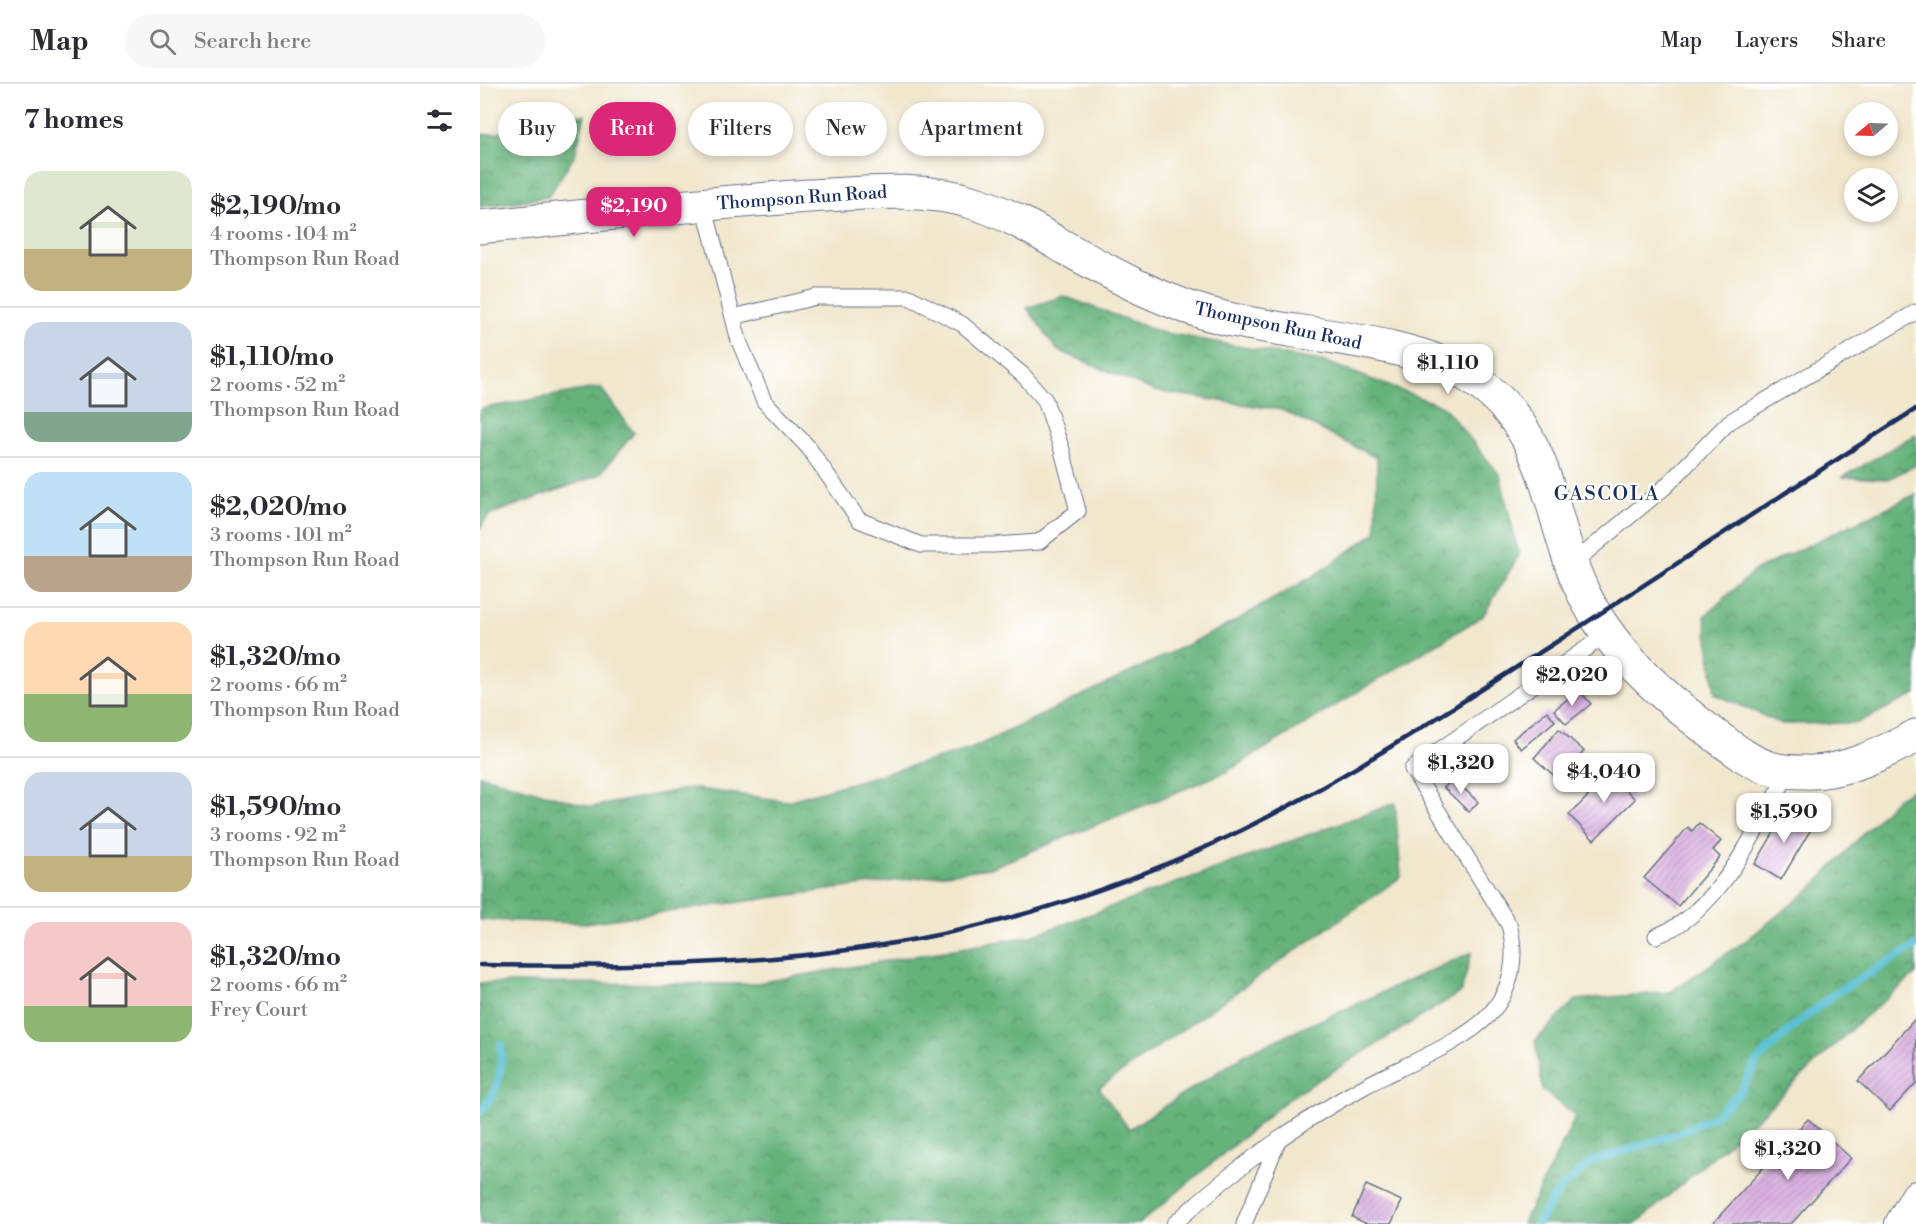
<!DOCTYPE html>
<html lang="en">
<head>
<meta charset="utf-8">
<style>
	body { margin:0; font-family:"Libre Bodoni",serif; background:#f7f7f7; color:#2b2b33; height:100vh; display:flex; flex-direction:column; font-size:22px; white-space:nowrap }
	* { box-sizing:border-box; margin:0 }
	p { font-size:20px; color:#7c7c81 }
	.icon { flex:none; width:33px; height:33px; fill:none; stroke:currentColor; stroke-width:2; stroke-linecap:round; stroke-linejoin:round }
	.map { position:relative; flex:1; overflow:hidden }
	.side { display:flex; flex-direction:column; background:#fff; width:480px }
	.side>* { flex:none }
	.banner { position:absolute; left:18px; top:18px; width:570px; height:54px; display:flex; gap:12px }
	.needle { width:39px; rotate:251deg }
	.controls { position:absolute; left:1364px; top:18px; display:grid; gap:12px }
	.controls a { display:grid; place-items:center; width:54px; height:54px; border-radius:50%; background:#fff; box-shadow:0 3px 9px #0003; font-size:30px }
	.price { position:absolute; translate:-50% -51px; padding:0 14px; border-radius:12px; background:#fff; color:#222; font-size:20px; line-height:39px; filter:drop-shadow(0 2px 3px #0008) }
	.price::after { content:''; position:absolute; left:50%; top:36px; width:18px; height:14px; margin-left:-9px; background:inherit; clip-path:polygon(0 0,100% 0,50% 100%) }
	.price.on { background:#db2777; color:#fff }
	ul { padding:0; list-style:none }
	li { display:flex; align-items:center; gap:18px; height:150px; padding:0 24px }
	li+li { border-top:2px solid #e1e1e2 }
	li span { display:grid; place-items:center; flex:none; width:168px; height:120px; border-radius:18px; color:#555 }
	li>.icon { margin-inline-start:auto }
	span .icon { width:72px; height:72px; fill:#fffc; stroke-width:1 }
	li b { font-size:26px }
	h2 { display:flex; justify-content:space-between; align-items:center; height:72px; padding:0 24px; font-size:26px }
	.chip { padding:0 21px; border-radius:27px; background:#fff; box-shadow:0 3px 9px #0003; font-size:21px; line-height:54px }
	.chip.on { background:#db2777; color:#fff }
	header { display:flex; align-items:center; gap:36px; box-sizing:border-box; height:84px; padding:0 30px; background:#fff; border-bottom:2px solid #e1e1e2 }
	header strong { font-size:28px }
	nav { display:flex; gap:33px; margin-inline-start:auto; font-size:21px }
	.search { width:420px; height:54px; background:#f7f7f7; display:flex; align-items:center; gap:15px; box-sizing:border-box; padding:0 21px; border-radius:33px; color:#7c7c81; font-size:22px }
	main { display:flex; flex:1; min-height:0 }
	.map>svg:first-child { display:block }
	.forest { fill:url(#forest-crowns); stroke:#40706c; stroke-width:1.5 }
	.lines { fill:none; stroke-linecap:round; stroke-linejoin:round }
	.stream { stroke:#58c0d5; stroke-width:8 }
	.building { fill:url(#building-hatch) }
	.service-casing { stroke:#666f85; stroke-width:17 }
	.minor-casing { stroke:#666f85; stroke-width:32 }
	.tertiary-casing { stroke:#666f85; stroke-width:35 }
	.service { stroke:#fff; stroke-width:15 }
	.minor { stroke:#fff; stroke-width:30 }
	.tertiary { stroke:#fff; stroke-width:33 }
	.rail { stroke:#1b2f5e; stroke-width:4.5 }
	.labels { text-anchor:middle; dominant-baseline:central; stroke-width:4.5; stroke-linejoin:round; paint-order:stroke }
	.street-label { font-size:18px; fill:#1b2f5e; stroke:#fff }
	.neighbourhood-label { font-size:20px; letter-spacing:1.5px; fill:#1b2f5e; stroke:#fff }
</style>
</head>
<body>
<header>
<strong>Map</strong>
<div class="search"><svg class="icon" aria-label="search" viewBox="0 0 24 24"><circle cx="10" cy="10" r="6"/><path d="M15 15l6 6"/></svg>Search here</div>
<nav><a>Map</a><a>Layers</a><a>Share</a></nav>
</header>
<main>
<section class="side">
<h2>7 homes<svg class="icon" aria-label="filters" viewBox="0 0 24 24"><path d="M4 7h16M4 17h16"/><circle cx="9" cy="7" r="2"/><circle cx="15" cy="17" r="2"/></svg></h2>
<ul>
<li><span style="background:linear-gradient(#dfe7d0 65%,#c2b280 0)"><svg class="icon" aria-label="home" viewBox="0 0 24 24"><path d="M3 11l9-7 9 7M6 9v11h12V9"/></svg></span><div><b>$2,190/mo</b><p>4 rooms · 104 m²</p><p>Thompson Run Road</p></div></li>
<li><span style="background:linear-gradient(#c9d6e8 75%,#7fa58c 0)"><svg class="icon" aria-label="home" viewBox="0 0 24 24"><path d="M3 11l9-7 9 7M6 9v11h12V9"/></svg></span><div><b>$1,110/mo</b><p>2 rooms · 52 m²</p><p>Thompson Run Road</p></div></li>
<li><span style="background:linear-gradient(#bfe0f5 70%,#b9a48a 0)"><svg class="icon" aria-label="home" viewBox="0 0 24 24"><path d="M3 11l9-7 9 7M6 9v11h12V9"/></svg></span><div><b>$2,020/mo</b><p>3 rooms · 101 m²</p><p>Thompson Run Road</p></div></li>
<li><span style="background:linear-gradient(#ffd9b3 60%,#8fb573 0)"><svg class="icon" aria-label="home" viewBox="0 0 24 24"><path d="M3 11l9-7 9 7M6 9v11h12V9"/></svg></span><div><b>$1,320/mo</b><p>2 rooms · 66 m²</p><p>Thompson Run Road</p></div></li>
<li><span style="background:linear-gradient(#c9d6e8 70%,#c2b280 0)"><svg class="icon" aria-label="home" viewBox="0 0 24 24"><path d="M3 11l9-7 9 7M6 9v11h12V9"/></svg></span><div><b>$1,590/mo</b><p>3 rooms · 92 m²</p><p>Thompson Run Road</p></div></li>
<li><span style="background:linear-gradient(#f6c9c9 70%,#8fb573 0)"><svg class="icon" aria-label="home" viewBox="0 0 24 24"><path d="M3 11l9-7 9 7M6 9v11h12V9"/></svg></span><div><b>$1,320/mo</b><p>2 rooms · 66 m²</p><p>Frey Court</p></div></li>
</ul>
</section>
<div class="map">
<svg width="1436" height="1140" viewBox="0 0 1436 1140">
	<defs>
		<pattern id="forest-crowns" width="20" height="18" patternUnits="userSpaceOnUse" patternTransform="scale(1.5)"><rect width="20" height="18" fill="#65b27a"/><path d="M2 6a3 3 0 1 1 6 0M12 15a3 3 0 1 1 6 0" fill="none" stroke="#529167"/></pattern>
		<pattern id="building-hatch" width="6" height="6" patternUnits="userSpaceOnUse" patternTransform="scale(1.5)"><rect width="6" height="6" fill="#d7a9de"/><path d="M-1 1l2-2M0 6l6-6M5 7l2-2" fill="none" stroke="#ae8ab7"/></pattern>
	</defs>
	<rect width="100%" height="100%" fill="#fff"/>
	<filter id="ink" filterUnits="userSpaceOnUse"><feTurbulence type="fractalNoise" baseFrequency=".0167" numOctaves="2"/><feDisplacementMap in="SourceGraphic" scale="12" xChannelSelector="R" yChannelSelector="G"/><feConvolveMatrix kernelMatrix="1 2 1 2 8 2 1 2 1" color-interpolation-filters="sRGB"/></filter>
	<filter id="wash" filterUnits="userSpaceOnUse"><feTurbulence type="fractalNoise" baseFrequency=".008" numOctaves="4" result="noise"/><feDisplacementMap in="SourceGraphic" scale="24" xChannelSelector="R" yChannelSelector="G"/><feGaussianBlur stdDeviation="1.35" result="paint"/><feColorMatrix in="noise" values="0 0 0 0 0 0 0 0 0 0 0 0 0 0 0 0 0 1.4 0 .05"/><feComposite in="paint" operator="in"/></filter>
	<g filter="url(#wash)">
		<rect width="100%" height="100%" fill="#f1e7cd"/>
		<g class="forest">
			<path d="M105 31 95 71 68 113 0 123V51L18 49 71 32Z"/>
			<path d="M583 212 680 248 846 278 964 323 1020 391 1039 471 1003 532 746 688 510 784 105 839 0 836V691L111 723 211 704 307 717 491 665 748 541 835 491 896 448 897 374 802 326 674 307 577 266 547 224Z"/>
			<path d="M120 303 154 349 119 391 9 431 0 444V325Z"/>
			<path d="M1436 350V381L1408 395 1363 393Z"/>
			<path d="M1436 410V610L1377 639 1302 640 1235 610 1225 532 1274 487Z"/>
			<path d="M1436 703V890L1381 936 1281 1031 1156 1140H1042L1096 1032 1063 1007 1055 957 1096 916 1190 908 1268 855 1333 803 1416 715Z"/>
			<path d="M915 719 921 793 619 1004 649 1045 769 968 992 868 981 908 811 1013 659 1140H0V899L271 900 551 852Z"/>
		</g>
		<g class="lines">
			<g class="stream">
				<path d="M0 1028C19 1008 22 988 21 961"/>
				<path d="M1057 1140 1078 1107 1111 1078 1199 1049 1236 1031 1260 1008 1277 977 1314 942 1357 908 1436 862"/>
			</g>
		</g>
		<g id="blocks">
			<g class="building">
				<path d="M1099 606 1111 620 1086 640 1074 626Z"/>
				<path d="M1067 627 1075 637 1041 665 1033 655Z"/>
				<path d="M1079 645 1104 667 1079 696 1054 674Z"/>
				<path d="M1140 681 1152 694 1143 703 1155 715 1114 756 1089 731Z"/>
				<path d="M973 694 998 718 989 728 964 704Z"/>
				<path d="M1308 725 1334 740 1301 796 1275 780Z"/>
				<path d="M1219 739 1241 757 1233 766 1240 773 1198 822 1164 794 1208 743 1212 747Z"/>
				<path d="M1436 934V999L1410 1027 1378 997Z"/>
				<path d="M1328 1035 1371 1074 1311 1140H1232Z"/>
				<path d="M886 1101 922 1117 911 1140H887L872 1133Z"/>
			</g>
		</g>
	</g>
	<g filter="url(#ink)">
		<use href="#blocks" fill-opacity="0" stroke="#666f85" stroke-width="1.5"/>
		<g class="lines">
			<defs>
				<g id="service">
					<path d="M224 121 259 257 284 317 328 363 379 436 441 461H513L559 458 598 427 582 366 565 316 544 292 482 240 429 213H336L253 233"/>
					<path d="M1092 480 1185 403 1249 338 1436 228"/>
					<path d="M1176 852C1242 828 1275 743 1310 687"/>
					<path d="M694 1140C752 1086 817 1039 887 1001 922 982 983 959 1009 931 1032 906 1038 873 1029 841L932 685 1127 550"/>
					<path d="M764 1140 799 1055"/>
				</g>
				<path id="minor" d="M1420 1140 1436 1112"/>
				<path id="tertiary" d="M0 143C110 132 220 119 330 112 386 109 444 102 498 120 528 130 555 146 582 162 634 191 685 220 744 234 817 252 928 254 990 293 1073 346 1066 429 1102 506 1130 566 1180 610 1232 649 1250 662 1269 678 1290 684 1300 687 1314 688 1324 688 1362 690 1403 669 1436 652"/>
			</defs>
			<use href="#service" class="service-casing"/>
			<use href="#minor" class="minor-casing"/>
			<use href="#tertiary" class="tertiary-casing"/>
			<use href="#service" class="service"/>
			<use href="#minor" class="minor"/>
			<use href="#tertiary" class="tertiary"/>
			<path class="rail" d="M0 881C148 883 296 882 442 854 581 828 719 774 841 704 919 660 994 610 1070 562 1192 483 1313 403 1436 325"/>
		</g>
	</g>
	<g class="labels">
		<g class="street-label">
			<text transform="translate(322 114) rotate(-4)">Thompson Run Road</text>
			<text transform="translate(798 242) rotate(12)">Thompson Run Road</text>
		</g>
		<g class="neighbourhood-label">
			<text x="1127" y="410">GASCOLA</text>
		</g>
	</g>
</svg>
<div class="controls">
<a><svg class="needle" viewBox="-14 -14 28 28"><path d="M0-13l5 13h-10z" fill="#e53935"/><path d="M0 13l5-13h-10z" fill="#7c7c81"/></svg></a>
<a><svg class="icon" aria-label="layers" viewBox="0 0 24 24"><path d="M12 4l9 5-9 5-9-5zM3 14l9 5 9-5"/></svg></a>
</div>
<b class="price on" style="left:154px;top:154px">$2,190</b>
<b class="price" style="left:968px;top:311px">$1,110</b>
<b class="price" style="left:1092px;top:623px">$2,020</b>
<b class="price" style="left:981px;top:711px">$1,320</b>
<b class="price" style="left:1124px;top:720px">$4,040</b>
<b class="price" style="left:1304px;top:760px">$1,590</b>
<b class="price" style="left:1308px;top:1097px">$1,320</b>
<div class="banner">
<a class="chip">Buy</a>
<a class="chip on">Rent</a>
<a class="chip">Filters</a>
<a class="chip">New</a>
<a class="chip">Apartment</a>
</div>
</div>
</main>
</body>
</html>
